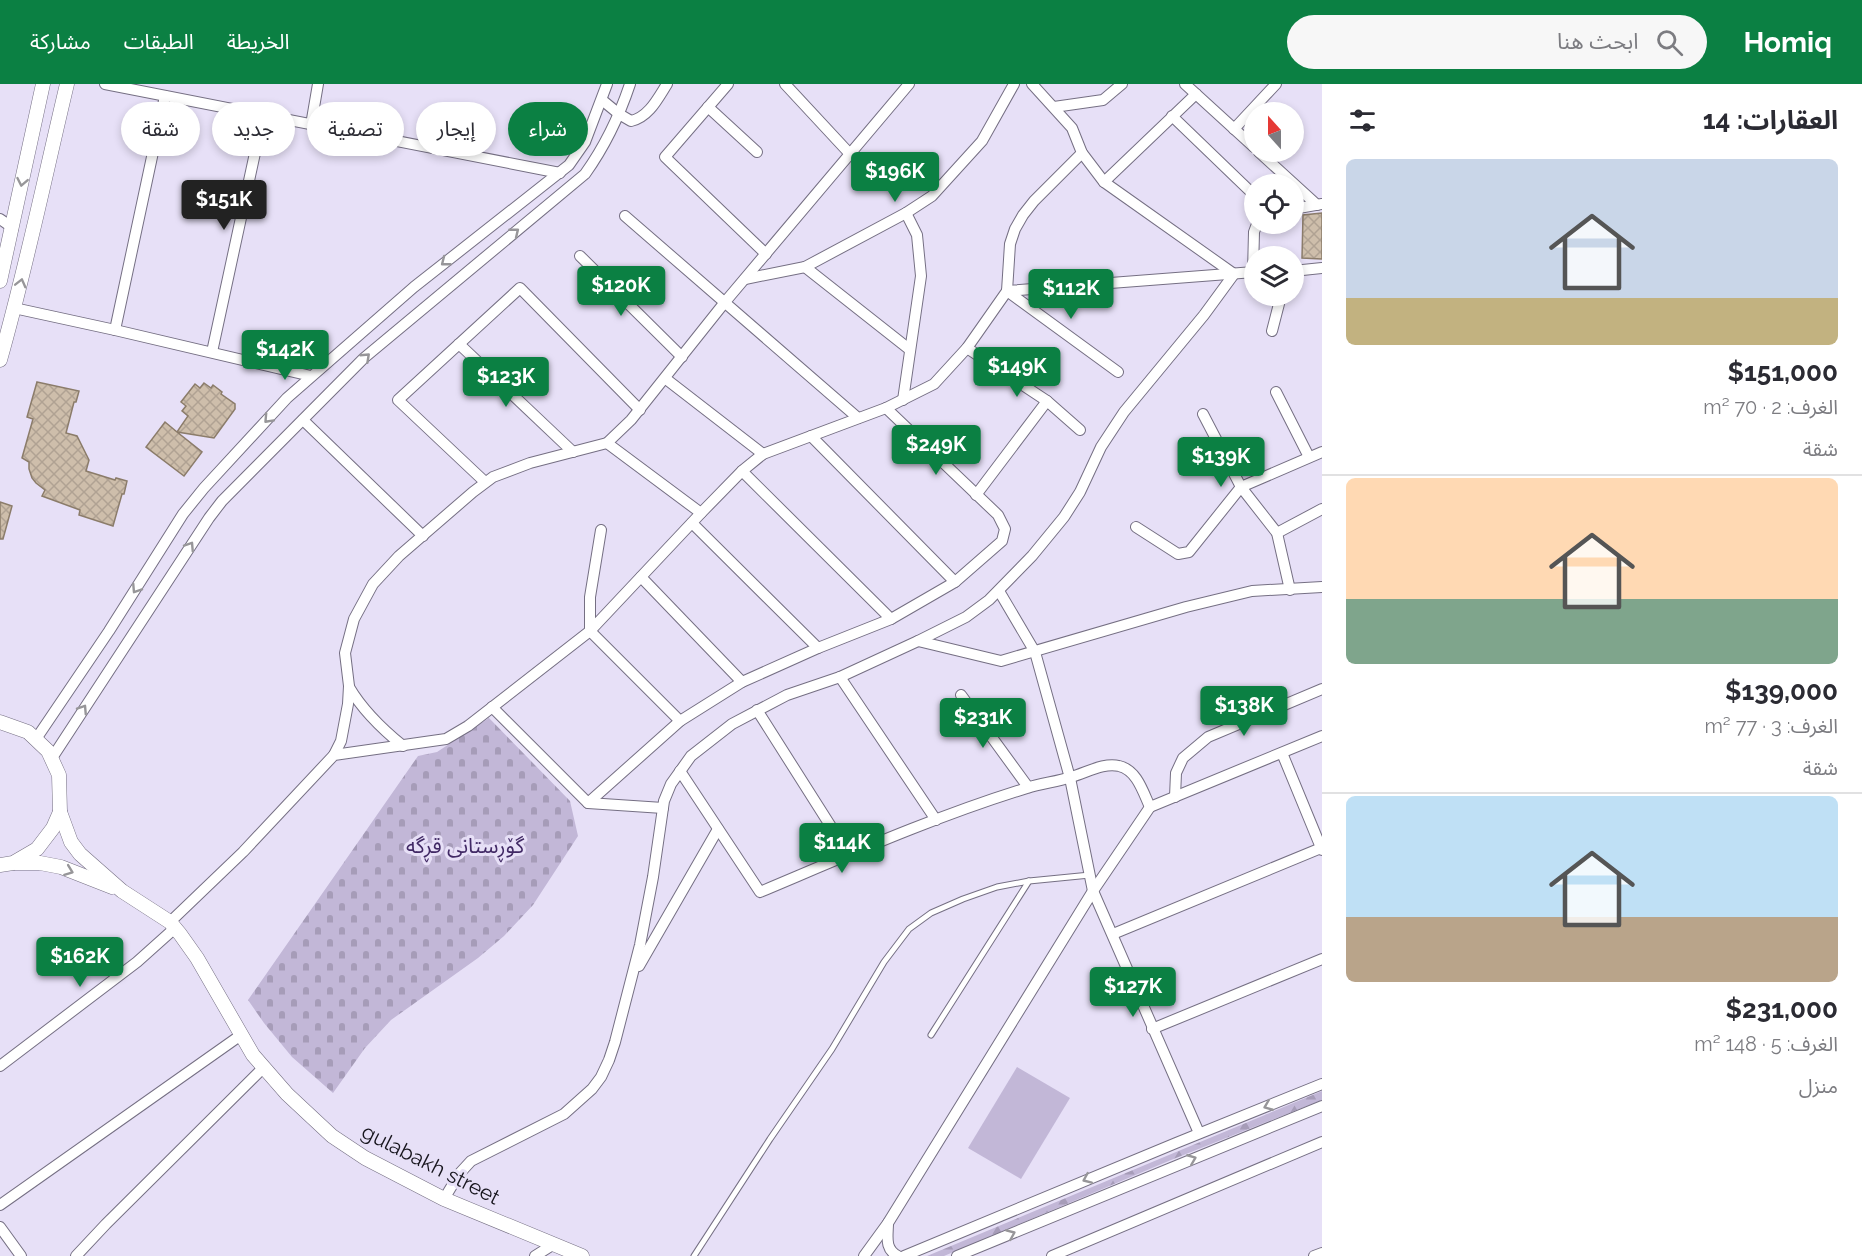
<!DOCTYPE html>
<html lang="ar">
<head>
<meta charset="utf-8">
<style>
	body { margin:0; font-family:Raleway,"Noto Sans Arabic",sans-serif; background:#f7f7f7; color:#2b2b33; direction:rtl; height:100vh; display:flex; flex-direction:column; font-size:22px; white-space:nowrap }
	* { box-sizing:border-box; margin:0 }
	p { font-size:20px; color:#7c7c81 }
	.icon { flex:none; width:33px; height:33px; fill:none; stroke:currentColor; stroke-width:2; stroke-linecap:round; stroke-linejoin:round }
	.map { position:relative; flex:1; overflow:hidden; direction:ltr }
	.details { display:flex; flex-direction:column; background:#fff; width:540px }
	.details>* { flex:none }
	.top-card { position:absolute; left:18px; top:18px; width:570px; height:54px; direction:rtl; display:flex; gap:12px }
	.needle { width:39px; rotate:339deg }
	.buttons { position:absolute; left:1244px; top:18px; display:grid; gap:12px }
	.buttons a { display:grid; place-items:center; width:60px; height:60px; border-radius:50%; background:#fff; box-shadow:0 3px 9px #0003; font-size:30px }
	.price { position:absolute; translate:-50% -51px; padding:0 14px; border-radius:6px; background:#0b8043; color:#fff; font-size:20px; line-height:39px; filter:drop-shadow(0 2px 3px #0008) }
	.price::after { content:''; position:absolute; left:50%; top:36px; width:18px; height:14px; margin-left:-9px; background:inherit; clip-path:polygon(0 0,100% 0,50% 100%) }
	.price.on { background:#222; color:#fff }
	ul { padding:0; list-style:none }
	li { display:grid; align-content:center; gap:12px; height:318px; padding:0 24px }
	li+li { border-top:2px solid #e1e1e2 }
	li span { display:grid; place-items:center; height:186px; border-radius:9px; color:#555 }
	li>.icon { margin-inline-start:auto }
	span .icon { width:108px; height:108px; fill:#fffc; stroke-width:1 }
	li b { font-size:26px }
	h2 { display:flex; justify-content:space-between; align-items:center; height:72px; padding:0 24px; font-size:26px }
	.tag { padding:0 21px; border-radius:27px; background:#fff; box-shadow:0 3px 9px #0003; font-size:21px; line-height:54px }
	.tag.on { background:#0b8043; color:#fff }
	header { display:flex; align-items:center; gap:36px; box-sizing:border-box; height:84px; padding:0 30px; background:#0b8043; color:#fff }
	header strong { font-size:28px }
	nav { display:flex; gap:33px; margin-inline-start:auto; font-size:21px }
	.search { width:420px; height:54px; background:#f7f7f7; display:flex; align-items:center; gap:15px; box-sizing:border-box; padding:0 21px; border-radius:33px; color:#7c7c81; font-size:22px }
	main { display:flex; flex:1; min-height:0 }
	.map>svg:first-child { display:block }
	.grass { fill:#c2b7d7 }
	.forest { fill:url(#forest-firs) }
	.cemetery { fill:url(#cemetery-stones) }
	.building { fill:url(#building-cross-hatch); stroke:#8b7c6a; stroke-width:1.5 }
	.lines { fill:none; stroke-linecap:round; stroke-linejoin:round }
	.service-casing { stroke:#756f83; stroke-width:7 }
	.minor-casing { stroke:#756f83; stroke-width:12 }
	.tertiary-casing { stroke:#756f83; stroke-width:15 }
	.service { stroke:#fff; stroke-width:5 }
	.minor { stroke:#fff; stroke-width:10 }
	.tertiary { stroke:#fff; stroke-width:14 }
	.oneway { stroke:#979699 }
	.labels { text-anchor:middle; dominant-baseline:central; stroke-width:6; stroke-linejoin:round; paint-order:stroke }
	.park-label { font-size:21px; fill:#412965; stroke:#e7e0f7 }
	.street-label { font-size:21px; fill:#17151d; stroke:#e7e0f7 }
</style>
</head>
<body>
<header>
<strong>Homiq</strong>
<div class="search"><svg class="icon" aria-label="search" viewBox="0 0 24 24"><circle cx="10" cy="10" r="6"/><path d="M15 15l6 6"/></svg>ابحث هنا</div>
<nav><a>الخريطة</a><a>الطبقات</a><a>مشاركة</a></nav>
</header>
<main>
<section class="details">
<h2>العقارات: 14<svg class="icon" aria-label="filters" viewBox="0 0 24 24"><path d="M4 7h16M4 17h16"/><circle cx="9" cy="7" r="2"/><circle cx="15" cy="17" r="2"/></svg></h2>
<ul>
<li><span style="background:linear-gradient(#c9d6e8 75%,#c2b280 0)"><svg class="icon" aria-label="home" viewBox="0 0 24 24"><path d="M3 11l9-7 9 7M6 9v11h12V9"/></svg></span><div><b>$151,000</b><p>الغرف: 2 · 70 m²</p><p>شقة</p></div></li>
<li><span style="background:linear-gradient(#ffd9b3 65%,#7fa58c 0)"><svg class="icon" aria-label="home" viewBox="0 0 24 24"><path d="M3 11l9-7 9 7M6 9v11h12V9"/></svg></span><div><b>$139,000</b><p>الغرف: 3 · 77 m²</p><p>شقة</p></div></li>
<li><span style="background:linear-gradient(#bfe0f5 65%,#b9a48a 0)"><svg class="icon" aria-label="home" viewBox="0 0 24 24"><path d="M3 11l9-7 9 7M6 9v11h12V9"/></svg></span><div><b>$231,000</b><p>الغرف: 5 · 148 m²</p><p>منزل</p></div></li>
</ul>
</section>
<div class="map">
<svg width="1322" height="1172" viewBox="0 0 1322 1172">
	<defs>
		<pattern id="forest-firs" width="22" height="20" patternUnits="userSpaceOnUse" patternTransform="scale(1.5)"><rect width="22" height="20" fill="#c2b7d7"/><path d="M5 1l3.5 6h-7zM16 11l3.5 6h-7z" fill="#a69cb8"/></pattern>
		<pattern id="cemetery-stones" width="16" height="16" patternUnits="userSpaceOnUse" patternTransform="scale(1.5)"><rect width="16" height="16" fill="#c2b7d7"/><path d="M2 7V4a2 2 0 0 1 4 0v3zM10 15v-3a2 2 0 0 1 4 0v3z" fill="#a69cb8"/></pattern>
		<pattern id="building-cross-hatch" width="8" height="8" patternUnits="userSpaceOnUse" patternTransform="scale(1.5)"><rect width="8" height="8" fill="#cebeab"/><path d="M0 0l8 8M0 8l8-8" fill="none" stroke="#b0a293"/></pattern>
	</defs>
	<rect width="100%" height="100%" fill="#e7e0f7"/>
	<path class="grass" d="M1017 983 1070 1014 1021 1095 968 1064Z"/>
	<path class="forest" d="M1322 1007V1016L1171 1076 944 1172H927Z"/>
	<path class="cemetery" d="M489 634 570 717 578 752 533 821 504 852 478 874 391 936 365 964 333 1009 292 973 264 939 248 916 418 672 437 668Z"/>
	<g class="building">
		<path d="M1322 129V175L1302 174 1303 131Z"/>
		<path d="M37 298 79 307 76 318H74L66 349 77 352 89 376 86 387 115 396 116 394 127 397 124 410H122L113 442 79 431 80 426 42 412 45 406 36 399 32 394 29 385V378L22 374 33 335 27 333Z"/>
		<path d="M204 299 211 304 213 301 222 308 221 310 235 320V325L214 354 177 348 202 368 184 392 146 363 165 338 177 348 188 332 182 327 186 322 181 318 195 300 200 304Z"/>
		<path d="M0 418 12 422 3 455H0Z"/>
	</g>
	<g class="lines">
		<defs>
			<g id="service">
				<path d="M931 951 1029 797"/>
				<path d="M694 1172 770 1055 832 965 884 878 909 845 931 829 963 815 997 803 1029 797 1090 791"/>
			</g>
			<g id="minor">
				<path d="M105 0 560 89"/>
				<path d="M728 0 665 73 766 170"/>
				<path d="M785 0 850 70"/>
				<path d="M1185 0 1254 63"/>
				<path d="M602 16 619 30 631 37C649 33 658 14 667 0"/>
				<path d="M708 23 757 68"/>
				<path d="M1054 23 1103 16 1122 0"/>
				<path d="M1172 32 1254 111"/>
				<path d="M311 41 318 0"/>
				<path d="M1234 45 1276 0"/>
				<path d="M1259 68 1317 121"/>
				<path d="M1104 98 1196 10"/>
				<path d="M1293 125 1322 120"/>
				<path d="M625 132 858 334"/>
				<path d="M0 135 13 144"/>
				<path d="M580 172 682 273"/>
				<path d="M805 183 909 265"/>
				<path d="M1293 187 1322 184"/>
				<path d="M1253 188 1254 148 1257 140"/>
				<path d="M745 195 805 183 906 129 932 112 982 57 1014 0"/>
				<path d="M1007 207 1254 188"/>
				<path d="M1007 207 1118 288"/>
				<path d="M14 224 115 246 311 292"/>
				<path d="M115 246 165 12"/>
				<path d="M1272 247 1281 212"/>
				<path d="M459 260 573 368"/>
				<path d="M967 264 1047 317 1080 346"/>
				<path d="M212 268 263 32"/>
				<path d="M666 295 763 370"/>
				<path d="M1276 308 1309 373"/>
				<path d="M903 316 921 192 917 151 906 129"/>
				<path d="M1203 330 1241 403 1277 449 1290 506"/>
				<path d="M303 336 423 452"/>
				<path d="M811 352 955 498"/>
				<path d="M607 359 701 429"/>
				<path d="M742 387 891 535"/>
				<path d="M485 398 398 316 520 204 640 326"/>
				<path d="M976 411 1047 317"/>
				<path d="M692 439 818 564"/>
				<path d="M1136 443 1178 470 1189 468 1241 403 1322 368"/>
				<path d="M601 446 590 513V547L680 637"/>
				<path d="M1277 449 1322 425"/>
				<path d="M641 493 742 598"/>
				<path d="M999 507 1035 568 1070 694 1093 807 1199 1049"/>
				<path d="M918 557 1001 577 1186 523 1252 507 1322 503"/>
				<path d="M840 593 936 736"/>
				<path d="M349 603C363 627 382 645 403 662"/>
				<path d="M961 611 1028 703"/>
				<path d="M492 623 588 719 663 724"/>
				<path d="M757 626 849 771"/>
				<path d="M36 655 109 547 183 430 204 404 287 314 414 203 569 81 585 58 607 0"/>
				<path d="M1282 669 1322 766"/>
				<path d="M334 671 341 657 348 620 349 602 345 569 354 535 373 500 399 472 473 408 493 393 530 379 607 359 631 336 725 218 909 0"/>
				<path d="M52 674 209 434 222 417 364 274 585 90C605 62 619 33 630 0"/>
				<path d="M680 687 760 808C848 771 936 732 1027 704 1041 699 1057 698 1071 693 1086 689 1104 678 1119 682 1137 686 1143 708 1150 723"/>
				<path d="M1175 713 1176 689 1183 674 1208 653 1322 605"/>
				<path d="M588 719 680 637 742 598 818 564 891 535 955 498 1002 457 1005 445 998 431 886 324"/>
				<path d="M170 838 243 768 334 671 446 655 468 642 590 547 701 429 742 387 763 370 886 324 934 300 967 264 1007 207 1010 160 1015 145 1023 131 1034 117 1082 69"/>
				<path d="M1113 850 1321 764"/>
				<path d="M639 882 718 745"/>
				<path d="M1152 945 1322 875"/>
				<path d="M0 982 137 878 175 844"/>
				<path d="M444 1115 459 1090 471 1077 564 1030 592 1005 601 993 609 976 615 958 640 861 653 793 664 717 671 700 691 672 732 640 787 611 840 593 918 557 966 533 989 516 1032 472 1064 433 1080 408 1101 363 1124 328 1204 231 1234 190 1104 98 1082 69 1072 44 1032 0"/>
				<path d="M0 1121 241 951"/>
				<path d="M888 1139C888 1152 884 1165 898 1172"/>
				<path d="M0 1143 21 1172"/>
				<path d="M76 1172 106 1140 264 983"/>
				<path d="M535 1172 554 1160"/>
				<path d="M864 1172 888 1139 1093 807 1150 723 1322 652"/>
				<path d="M904 1172 1176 1059 1322 1000"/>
				<path d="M957 1172 1322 1022"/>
				<path d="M1052 1172 1322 1058"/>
				<path d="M1314 1172 1322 1169"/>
			</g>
			<g id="tertiary">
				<path d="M0 197 43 0"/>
				<path d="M0 276C26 185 45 92 67 0"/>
				<path d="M0 638 28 648 48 667 59 691 60 728 53 744 37 765 13 779 0 781"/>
				<path d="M60 728 71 758 80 770 122 807 170 838 180 850 197 874 253 971 287 1010 332 1052 365 1074 444 1115 582 1172"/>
				<path d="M15 779H40L61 783 112 803"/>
			</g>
		</defs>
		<use href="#service" class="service-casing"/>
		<use href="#minor" class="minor-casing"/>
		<use href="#tertiary" class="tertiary-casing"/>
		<use href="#service" class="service"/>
		<use href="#minor" class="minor"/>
		<use href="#tertiary" class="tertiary"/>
	</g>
	<defs><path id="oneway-chevron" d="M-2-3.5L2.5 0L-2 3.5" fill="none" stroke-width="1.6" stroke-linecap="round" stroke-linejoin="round" transform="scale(1.5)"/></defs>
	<g class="oneway">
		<use href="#oneway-chevron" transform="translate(22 98) rotate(101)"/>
		<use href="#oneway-chevron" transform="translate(515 148) rotate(-39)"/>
		<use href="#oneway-chevron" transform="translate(445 178) rotate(142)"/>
		<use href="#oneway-chevron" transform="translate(21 199) rotate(-76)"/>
		<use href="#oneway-chevron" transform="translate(366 273) rotate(-43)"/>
		<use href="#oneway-chevron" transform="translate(268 335) rotate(133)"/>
		<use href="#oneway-chevron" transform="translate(190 462) rotate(-57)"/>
		<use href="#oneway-chevron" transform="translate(136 505) rotate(123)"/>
		<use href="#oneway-chevron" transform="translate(83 625) rotate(-57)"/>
		<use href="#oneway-chevron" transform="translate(69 787) rotate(21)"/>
		<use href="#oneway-chevron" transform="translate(1268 1022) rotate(158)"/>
		<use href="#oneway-chevron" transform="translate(1192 1075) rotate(-22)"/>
		<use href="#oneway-chevron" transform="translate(1087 1095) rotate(157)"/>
		<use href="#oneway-chevron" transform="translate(1011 1150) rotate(-23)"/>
	</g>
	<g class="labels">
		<g class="park-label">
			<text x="465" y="761">گۆڕستانی قڕگە</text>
		</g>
		<g class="street-label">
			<text transform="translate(431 1080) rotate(27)">gulabakh street</text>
		</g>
	</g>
</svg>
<div class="buttons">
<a><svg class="needle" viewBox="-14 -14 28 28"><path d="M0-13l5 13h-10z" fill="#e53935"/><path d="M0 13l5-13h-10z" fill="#7c7c81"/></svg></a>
<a><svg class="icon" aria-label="locate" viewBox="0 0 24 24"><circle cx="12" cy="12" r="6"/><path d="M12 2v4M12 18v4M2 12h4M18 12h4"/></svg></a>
<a><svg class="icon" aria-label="layers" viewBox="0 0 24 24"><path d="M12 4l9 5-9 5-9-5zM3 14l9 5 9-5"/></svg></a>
</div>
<b class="price" style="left:895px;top:119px">$196K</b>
<b class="price on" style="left:224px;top:147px">$151K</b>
<b class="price" style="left:621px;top:233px">$120K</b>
<b class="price" style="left:1071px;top:236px">$112K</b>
<b class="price" style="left:285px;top:297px">$142K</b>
<b class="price" style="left:1017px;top:314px">$149K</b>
<b class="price" style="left:506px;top:324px">$123K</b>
<b class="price" style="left:936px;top:392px">$249K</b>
<b class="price" style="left:1221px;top:404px">$139K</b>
<b class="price" style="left:1244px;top:653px">$138K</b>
<b class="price" style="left:983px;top:665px">$231K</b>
<b class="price" style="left:842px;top:790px">$114K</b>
<b class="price" style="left:80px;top:904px">$162K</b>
<b class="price" style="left:1133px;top:934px">$127K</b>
<div class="top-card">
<a class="tag on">شراء</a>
<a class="tag">إيجار</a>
<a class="tag">تصفية</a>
<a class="tag">جديد</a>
<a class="tag">شقة</a>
</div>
</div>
</main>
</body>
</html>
